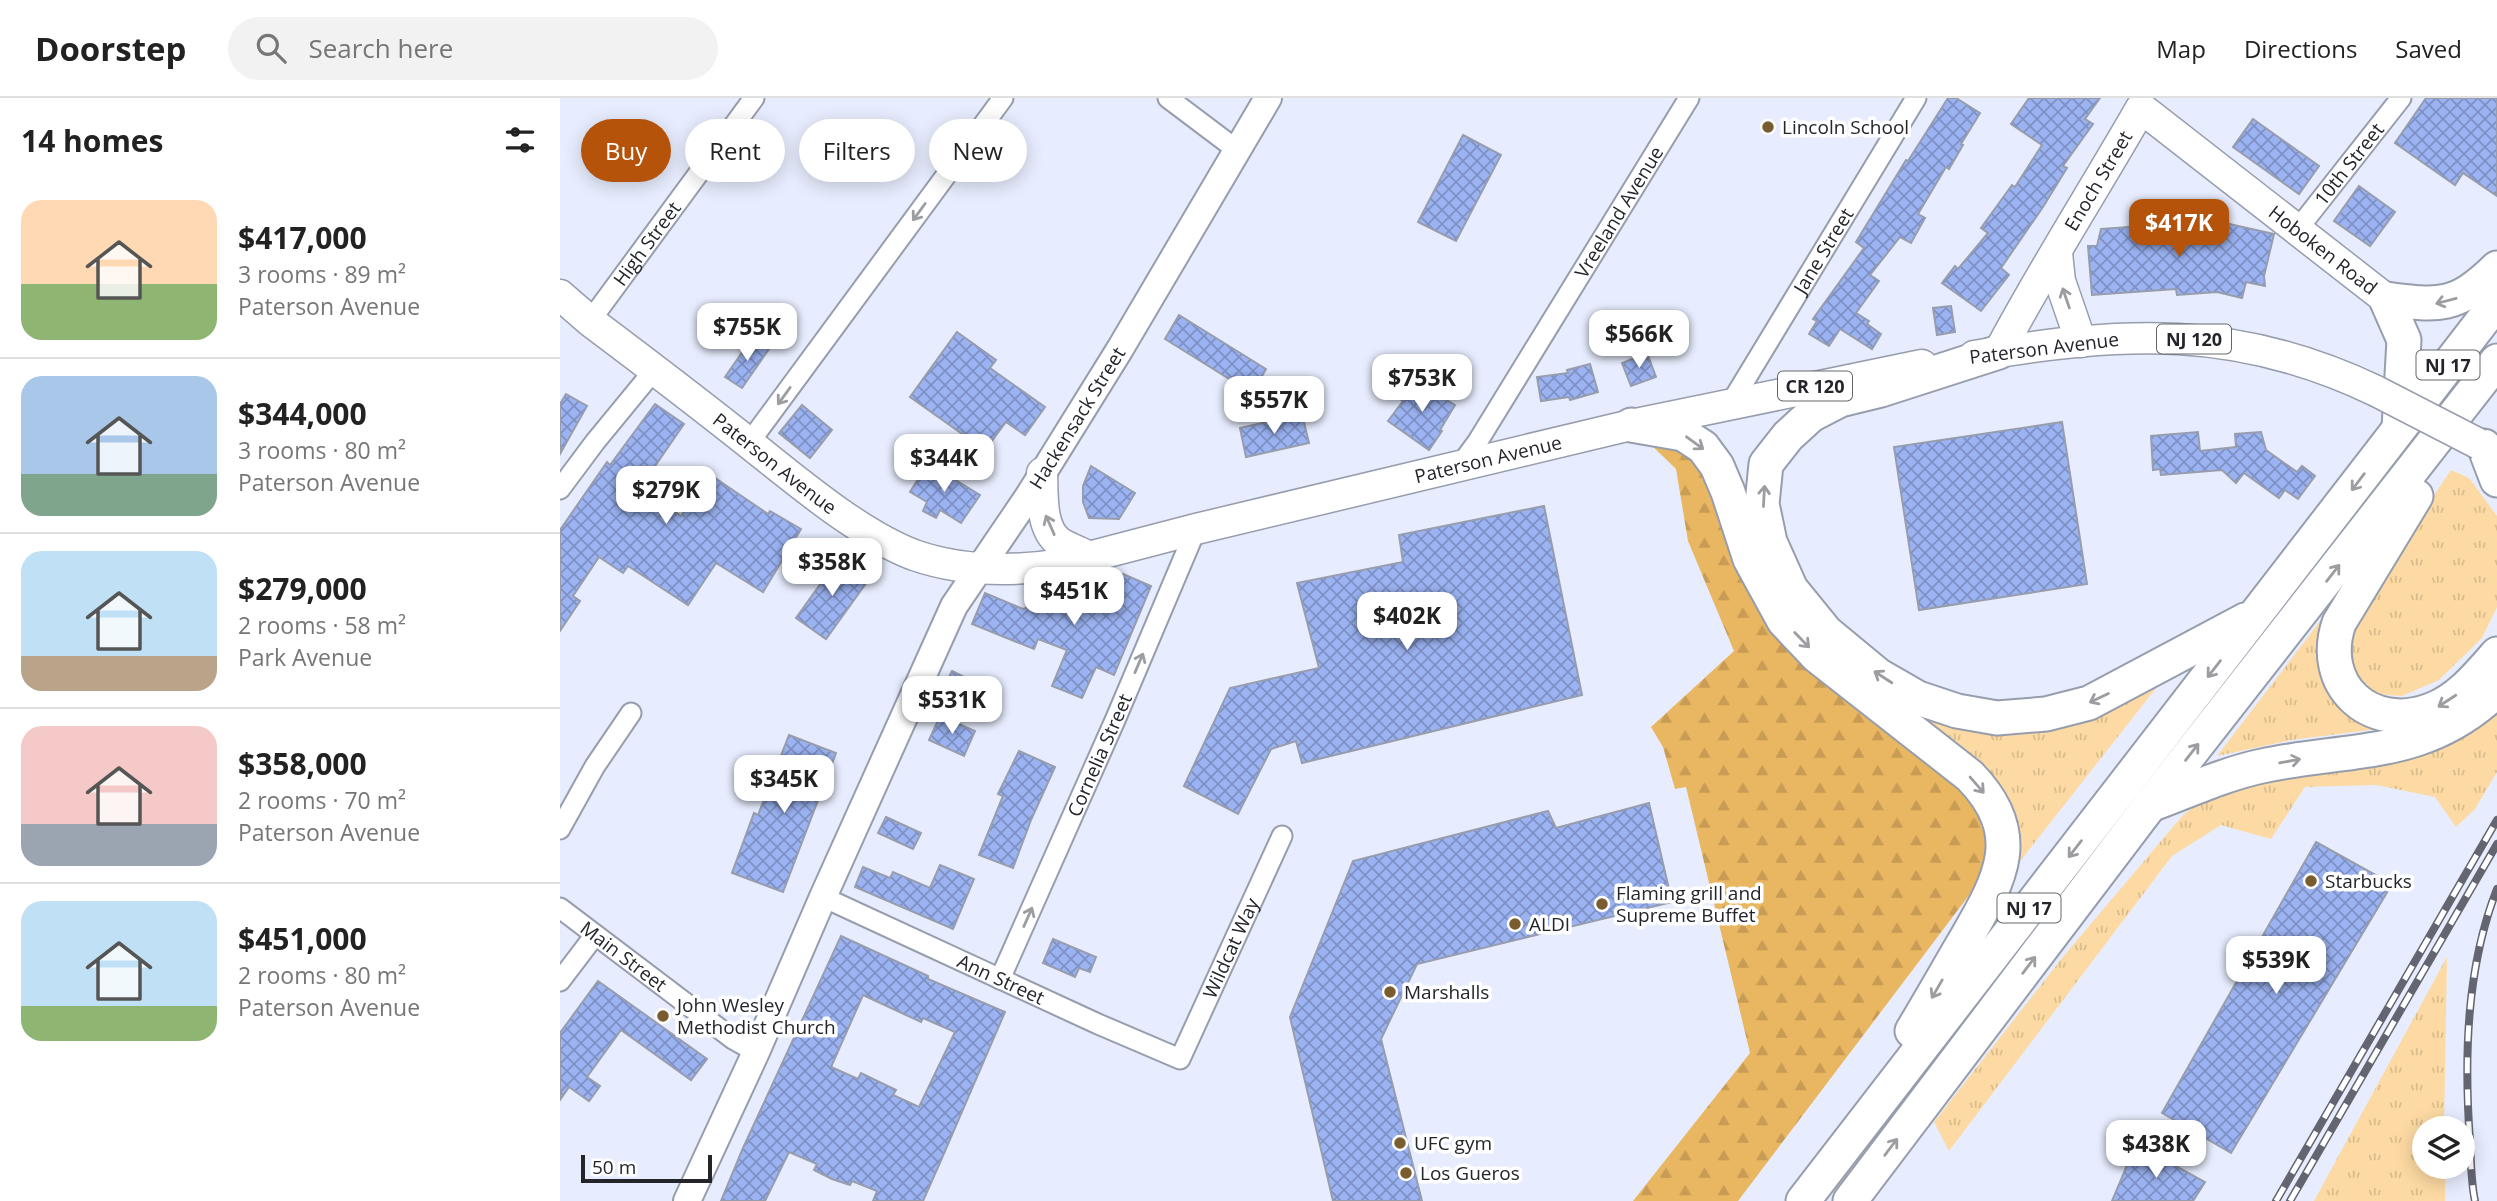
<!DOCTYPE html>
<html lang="en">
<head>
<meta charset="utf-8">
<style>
	body { margin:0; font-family:"Open Sans",sans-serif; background:#f2f2f2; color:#222; height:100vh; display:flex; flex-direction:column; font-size:26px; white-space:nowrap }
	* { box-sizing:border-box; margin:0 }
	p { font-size:23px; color:#767676 }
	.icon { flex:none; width:38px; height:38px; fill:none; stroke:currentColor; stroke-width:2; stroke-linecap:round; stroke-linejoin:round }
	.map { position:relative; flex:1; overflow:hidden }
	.details { display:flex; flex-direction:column; background:#fff; width:560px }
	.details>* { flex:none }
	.top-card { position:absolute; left:21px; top:21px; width:665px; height:63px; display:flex; gap:14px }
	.tools { position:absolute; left:1852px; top:1018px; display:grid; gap:14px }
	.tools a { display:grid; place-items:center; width:63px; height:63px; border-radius:50%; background:#fff; box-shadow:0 4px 18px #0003; font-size:35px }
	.scale { position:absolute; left:21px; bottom:18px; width:131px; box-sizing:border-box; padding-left:7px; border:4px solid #23252b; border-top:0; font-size:19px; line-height:24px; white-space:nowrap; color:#23252b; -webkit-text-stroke:5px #fff; paint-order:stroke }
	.price { position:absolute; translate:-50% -60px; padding:0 16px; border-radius:14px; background:#fff; color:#222; font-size:23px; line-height:46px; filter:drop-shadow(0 2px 4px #0008) }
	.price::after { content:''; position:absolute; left:50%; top:42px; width:21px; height:16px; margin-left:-10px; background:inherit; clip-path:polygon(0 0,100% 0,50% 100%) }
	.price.active { background:#b45309; color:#fff }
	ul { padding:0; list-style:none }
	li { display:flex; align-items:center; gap:21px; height:175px; padding:0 21px }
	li+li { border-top:2px solid #e0e0e0 }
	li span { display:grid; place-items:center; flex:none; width:196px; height:140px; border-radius:21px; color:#555 }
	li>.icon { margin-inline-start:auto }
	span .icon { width:84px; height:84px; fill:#fffc; stroke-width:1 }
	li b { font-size:30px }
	h2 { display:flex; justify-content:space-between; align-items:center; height:84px; padding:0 21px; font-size:30px }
	.tag { padding:0 24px; border-radius:32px; background:#fff; box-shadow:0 4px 18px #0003; font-size:24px; line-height:63px }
	.tag.active { background:#b45309; color:#fff }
	header { display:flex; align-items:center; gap:42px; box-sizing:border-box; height:98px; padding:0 35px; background:#fff; border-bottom:2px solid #e0e0e0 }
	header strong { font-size:33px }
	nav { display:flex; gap:38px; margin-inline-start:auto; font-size:24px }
	.search { width:490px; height:63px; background:#f2f2f2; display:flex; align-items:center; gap:18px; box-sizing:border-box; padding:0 24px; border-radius:38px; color:#767676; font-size:26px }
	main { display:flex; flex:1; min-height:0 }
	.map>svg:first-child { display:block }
	.grass { fill:url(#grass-tufts) }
	.forest { fill:url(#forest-firs) }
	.building { fill:url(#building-cross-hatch); stroke:#979dac; stroke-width:2; fill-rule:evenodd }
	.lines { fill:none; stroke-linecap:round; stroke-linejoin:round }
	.street-casing { stroke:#969dac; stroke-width:23 }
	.secondary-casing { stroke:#969dac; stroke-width:30 }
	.primary-casing { stroke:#969dac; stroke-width:33 }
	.highway-casing { stroke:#969dac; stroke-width:37 }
	.street { stroke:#fff; stroke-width:19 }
	.secondary { stroke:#fff; stroke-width:26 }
	.primary { stroke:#fff; stroke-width:30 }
	.highway { stroke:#fff; stroke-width:33 }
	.rail-casing { stroke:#636670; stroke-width:8 }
	.rail { stroke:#fff; stroke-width:5; stroke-dasharray:16; stroke-linecap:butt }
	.primary-bridge-casing { stroke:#969dac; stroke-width:33; stroke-linecap:butt }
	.primary-bridge { stroke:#fff; stroke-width:30 }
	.oneway { stroke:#9c9da0 }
	.poi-dot { fill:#795d30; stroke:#fff; stroke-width:2.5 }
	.labels { text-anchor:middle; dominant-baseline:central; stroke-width:7; stroke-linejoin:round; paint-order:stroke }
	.shield { fill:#fff; stroke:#65666b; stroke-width:2 }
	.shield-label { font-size:18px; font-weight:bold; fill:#23252b }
	.poi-label { font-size:19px; fill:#23252b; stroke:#fff; text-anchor:start }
	.street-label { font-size:19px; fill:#23252b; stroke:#fff }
</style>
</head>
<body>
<header>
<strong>Doorstep</strong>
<div class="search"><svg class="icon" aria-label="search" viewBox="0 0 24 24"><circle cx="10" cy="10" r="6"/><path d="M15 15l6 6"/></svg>Search here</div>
<nav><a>Map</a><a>Directions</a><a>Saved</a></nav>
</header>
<main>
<section class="details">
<h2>14 homes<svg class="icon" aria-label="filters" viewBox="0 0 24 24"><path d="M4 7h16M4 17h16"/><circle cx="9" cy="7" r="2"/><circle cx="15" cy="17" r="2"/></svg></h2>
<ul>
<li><span style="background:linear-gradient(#ffd9b3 60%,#8fb573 0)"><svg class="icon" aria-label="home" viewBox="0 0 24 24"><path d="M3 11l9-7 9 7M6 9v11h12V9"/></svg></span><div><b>$417,000</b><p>3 rooms · 89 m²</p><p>Paterson Avenue</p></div></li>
<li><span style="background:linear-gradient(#a9c7e8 70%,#7fa58c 0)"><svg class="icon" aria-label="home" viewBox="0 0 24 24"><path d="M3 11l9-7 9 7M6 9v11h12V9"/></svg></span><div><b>$344,000</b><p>3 rooms · 80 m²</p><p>Paterson Avenue</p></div></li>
<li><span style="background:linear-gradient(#bfe0f5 75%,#b9a48a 0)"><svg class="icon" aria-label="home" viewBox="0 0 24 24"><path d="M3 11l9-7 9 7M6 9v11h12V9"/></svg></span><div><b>$279,000</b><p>2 rooms · 58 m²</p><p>Park Avenue</p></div></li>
<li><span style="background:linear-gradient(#f6c9c9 70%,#9aa5b1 0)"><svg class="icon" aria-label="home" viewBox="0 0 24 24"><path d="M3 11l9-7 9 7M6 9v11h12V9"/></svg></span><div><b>$358,000</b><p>2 rooms · 70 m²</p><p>Paterson Avenue</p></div></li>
<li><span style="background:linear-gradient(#bfe0f5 75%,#8fb573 0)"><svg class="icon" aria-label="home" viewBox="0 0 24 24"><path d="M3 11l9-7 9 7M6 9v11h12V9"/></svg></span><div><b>$451,000</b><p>2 rooms · 80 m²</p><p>Paterson Avenue</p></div></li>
</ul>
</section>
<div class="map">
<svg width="1937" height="1103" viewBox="0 0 1937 1103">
	<defs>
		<pattern id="grass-tufts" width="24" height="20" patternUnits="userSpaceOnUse" patternTransform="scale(1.75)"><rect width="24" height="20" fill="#fddaa3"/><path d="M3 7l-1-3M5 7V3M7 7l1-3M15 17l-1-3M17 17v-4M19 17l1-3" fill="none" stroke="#d9bb8c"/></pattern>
		<pattern id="forest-firs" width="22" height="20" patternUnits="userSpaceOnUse" patternTransform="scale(1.75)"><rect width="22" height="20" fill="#e9b661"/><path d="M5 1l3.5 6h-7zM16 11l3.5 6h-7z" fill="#c89c54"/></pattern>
		<pattern id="building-cross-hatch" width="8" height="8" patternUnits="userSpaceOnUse" patternTransform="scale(1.75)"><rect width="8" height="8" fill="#9bb3f2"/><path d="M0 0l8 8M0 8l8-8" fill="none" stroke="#7e91c4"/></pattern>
	</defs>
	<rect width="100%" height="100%" fill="#e7edfe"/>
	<g class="grass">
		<path d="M1891 372 1909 380 1937 418V509L1922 540 1879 582 1842 598 1815 596 1788 566 1787 525Z"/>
		<path d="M1761 522 1758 564 1775 600 1826 630 1731 642 1657 658Z"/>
		<path d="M1587 587 1597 589 1446 781 1451 713 1434 681 1343 601 1391 617Z"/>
		<path d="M1937 607V674L1915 711 1896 729 1875 699 1816 687 1745 689 1711 741 1661 727 1612 758 1389 1053 1374 1024 1502 860 1623 717 1664 687Z"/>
		<path d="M1887 859 1884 1031H1864V1069H1885V1103H1754Z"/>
	</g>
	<path class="forest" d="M1085 341 1123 345 1149 380 1182 484 1235 547 1409 692 1428 747 1416 788 1178 1103H1073L1190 955 1126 689 1115 691 1103 649 1091 629 1174 553 1128 443 1116 371Z"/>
	<g class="building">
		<path d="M1388 0H1396L1420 15 1401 46 1403 47 1389 71 1386 69 1358 116 1365 120 1351 145 1340 139 1310 177 1319 183 1296 215 1309 223 1307 226 1321 236 1312 251 1280 231 1269 248 1249 236 1257 223 1253 221 1304 150 1296 144 1346 62 1348 63Z"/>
		<path d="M1469 0H1540L1525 21 1533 26 1503 68 1507 70 1483 109 1441 170 1449 177 1421 213 1382 185 1395 168 1398 171 1428 135 1421 130 1452 87 1455 89 1482 47 1451 26Z"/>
		<path d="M1866 0H1937V98L1903 75 1895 87 1835 45Z"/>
		<path d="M1693 21 1759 68 1739 96 1673 49Z"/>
		<path d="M903 37 941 57 896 143 858 124Z"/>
		<path d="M1799 88 1835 114 1810 148 1774 123Z"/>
		<path d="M1656 123 1714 136 1704 178 1705 188 1686 184 1682 200 1657 194 1617 197 1616 191 1532 197 1528 148H1537L1541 131Z"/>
		<path d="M1391 208 1395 234 1377 237 1373 210Z"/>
		<path d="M619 217 706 271 692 295 605 241Z"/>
		<path d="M397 234 436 262 430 270 485 309 465 337 446 324 425 352 350 299Z"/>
		<path d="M192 240 209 251 182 290 165 279Z"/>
		<path d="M1087 255 1096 279 1071 288 1062 265Z"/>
		<path d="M1030 266 1038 294 1010 302 1009 299 981 303 977 279 1008 275 1007 272Z"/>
		<path d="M852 281 895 307 880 332 882 333 869 352 828 323 843 303 840 301Z"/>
		<path d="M6 296 27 308 0 356V306Z"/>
		<path d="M95 306 124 326 91 374 92 375 81 391 121 418 149 376 208 416 210 413 241 431 203 494 156 465 128 507 68 468 63 475 39 459 13 498 20 503 0 533V432L47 364 50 367Z"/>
		<path d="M242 307 272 332 250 360 219 335Z"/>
		<path d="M742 316 749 345 686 359 680 330Z"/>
		<path d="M1502 324 1527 486 1359 512 1334 349Z"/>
		<path d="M1638 334 1640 353 1676 349 1675 336 1701 334 1706 352 1737 374 1742 368 1755 378 1738 401 1725 392 1719 400 1684 375 1676 385 1662 372 1601 377 1600 371 1593 372 1591 338Z"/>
		<path d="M368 365 420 397 401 425 380 412 376 420 363 413 367 404 350 394Z"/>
		<path d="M531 368 575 395 559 421 529 420 523 404V388Z"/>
		<path d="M984 408 1022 597 742 665 736 643 711 651 678 716 624 688 670 590 759 570 737 485 843 464 839 437Z"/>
		<path d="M279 460 309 481 266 541 236 520Z"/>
		<path d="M563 476 591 488 554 577 536 569 522 600 492 588 507 552 478 541 474 551 412 526 425 495 463 511Z"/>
		<path d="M392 573 424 589 416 605 384 589Z"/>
		<path d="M380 618 415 633 404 658 369 642Z"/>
		<path d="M229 637 276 655 223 794 172 775 194 715 198 717Z"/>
		<path d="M459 653 495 669 471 722 453 770 419 757 443 698 438 696Z"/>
		<path d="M1089 705 1112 804 857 866 821 941 862 1103H773L730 919 793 763 988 713 996 730Z"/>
		<path d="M326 719 361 735 353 751 318 735Z"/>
		<path d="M1756 744 1832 786 1671 1055 1602 1015Z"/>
		<path d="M380 767 414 781 393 831 295 789 303 769 330 780 333 774 370 790Z"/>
		<path d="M281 838 368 878V881L445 914 382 1060 363 1103H313L317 1093 292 1083 290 1087 272 1081 254 1072 257 1066 229 1054 205 1103H161L183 1050ZM303 897 361 924 363 920 395 934 359 1009 333 997 336 992 301 975 298 981 271 969Z"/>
		<path d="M493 841 536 859 530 874 519 870 515 879 483 865Z"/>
		<path d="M38 883 147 961 131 982 61 932 27 979 40 988 29 1003 9 989 0 1002V935Z"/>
		<path d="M1576 1046 1645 1084 1633 1103H1552Z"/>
	</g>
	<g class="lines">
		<defs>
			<g id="street">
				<path d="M608 0 677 52"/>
				<path id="s1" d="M1737 132 1841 0"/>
				<path id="s2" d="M30 223 194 0"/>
				<path id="s3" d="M1171 305 1356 0"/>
				<path d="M189 345 443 0"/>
				<path id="s4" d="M899 369 918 343 1129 0"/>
				<path d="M0 391 35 344 95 271"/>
				<path d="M0 731 35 668 71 615"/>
				<path id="s5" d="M263 799 538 926 620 961 722 738"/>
				<path id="s6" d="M0 810 173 941 196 954"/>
				<path id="s7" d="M440 881 556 620 636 431"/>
				<path d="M0 883 35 837"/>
			</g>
			<g id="secondary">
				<path id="s8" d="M127 1103 196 954 263 799 394 508 468 399 560 251 708 0"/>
			</g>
			<g id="primary">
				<path d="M1497 155 1500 183 1521 244"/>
				<path id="s9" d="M0 197 30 223C86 265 141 307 195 350 240 386 301 437 354 457 403 474 452 474 502 466L636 431 1071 327 1362 267"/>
				<path id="s10" d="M1439 254C1483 171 1534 92 1581 10L1826 201"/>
				<path d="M1414 258C1563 233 1676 226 1816 293"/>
				<path d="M482 375C483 396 480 430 499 444 508 450 520 454 530 459"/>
			</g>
			<g id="highway">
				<path d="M1826 201 1844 242 1839 330"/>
				<path d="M1826 201C1880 208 1896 210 1937 170"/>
				<path d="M1439 254 1321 292 1280 302 1251 317 1228 338 1206 366 1202 406 1210 444 1231 491 1266 534 1318 577 1358 600 1397 613 1437 620 1486 616 1529 605 1685 522"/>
				<path d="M1071 327 1123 336 1143 349 1157 368 1168 394 1190 461 1224 523 1257 558 1410 678C1468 738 1439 783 1404 844 1387 873 1370 903 1352 933"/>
				<path d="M1924 348 1937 382"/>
				<path d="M1856 398 1779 525C1758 587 1810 635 1871 612 1898 602 1918 578 1937 556"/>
				<path d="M1590 707C1626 694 1664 676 1702 668 1791 649 1865 662 1937 592"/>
				<path d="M1243 1103 1937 204"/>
				<path d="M1290 1103 1590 707 1937 263"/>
			</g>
		</defs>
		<use href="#street" class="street-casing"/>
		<use href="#secondary" class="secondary-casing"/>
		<use href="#primary" class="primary-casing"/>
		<use href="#highway" class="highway-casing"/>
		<use href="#street" class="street"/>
		<use href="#secondary" class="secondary"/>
		<use href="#primary" class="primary"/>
		<use href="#highway" class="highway"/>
		<defs>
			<g id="rail">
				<path d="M1716 1103 1937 722"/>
				<path d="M1730 1103 1937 746"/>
				<path d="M1915 1103C1911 1084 1911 1064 1910 1044 1904 960 1906 870 1937 791"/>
			</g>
		</defs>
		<use href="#rail" class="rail-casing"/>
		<use href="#rail" class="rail"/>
		<defs>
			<path id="primary-bridge" d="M1816 293 1919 346"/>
		</defs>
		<use href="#primary-bridge" class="primary-bridge-casing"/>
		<use href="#primary-bridge" class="primary-bridge"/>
	</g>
	<defs><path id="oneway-shaft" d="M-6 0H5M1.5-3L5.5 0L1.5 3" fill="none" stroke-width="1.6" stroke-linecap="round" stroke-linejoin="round" transform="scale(1.75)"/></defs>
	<g class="oneway">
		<use href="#oneway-shaft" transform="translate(359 114) rotate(126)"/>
		<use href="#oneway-shaft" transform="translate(1506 200) rotate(-109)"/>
		<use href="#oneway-shaft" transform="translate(1886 203) rotate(165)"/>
		<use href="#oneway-shaft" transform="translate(224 298) rotate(126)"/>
		<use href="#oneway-shaft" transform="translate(1135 345) rotate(36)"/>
		<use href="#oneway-shaft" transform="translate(1798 384) rotate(127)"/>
		<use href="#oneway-shaft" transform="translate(1204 398) rotate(-87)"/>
		<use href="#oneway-shaft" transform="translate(490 427) rotate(-114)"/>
		<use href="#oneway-shaft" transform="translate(1773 475) rotate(-52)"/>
		<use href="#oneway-shaft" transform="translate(1242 542) rotate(46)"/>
		<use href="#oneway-shaft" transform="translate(579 565) rotate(-67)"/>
		<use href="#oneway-shaft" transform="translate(1654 571) rotate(128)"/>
		<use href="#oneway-shaft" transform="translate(1323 579) rotate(-147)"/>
		<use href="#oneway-shaft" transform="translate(1539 600) rotate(154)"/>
		<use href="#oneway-shaft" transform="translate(1887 603) rotate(147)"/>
		<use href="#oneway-shaft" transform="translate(1632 654) rotate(-52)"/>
		<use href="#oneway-shaft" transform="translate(1730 663) rotate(-10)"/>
		<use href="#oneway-shaft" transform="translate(1417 687) rotate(49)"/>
		<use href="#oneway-shaft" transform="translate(1515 751) rotate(128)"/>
		<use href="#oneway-shaft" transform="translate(468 819) rotate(-66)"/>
		<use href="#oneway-shaft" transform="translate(1469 867) rotate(-53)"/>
		<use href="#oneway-shaft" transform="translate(1377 891) rotate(120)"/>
		<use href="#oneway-shaft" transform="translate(1331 1049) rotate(-53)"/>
	</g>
	<g class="poi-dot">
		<circle cx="1208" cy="29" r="7"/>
		<circle cx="1751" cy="783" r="7"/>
		<circle cx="1042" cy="806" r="7"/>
		<circle cx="955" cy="826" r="7"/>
		<circle cx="830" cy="894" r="7"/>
		<circle cx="103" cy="918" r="7"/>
		<circle cx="840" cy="1045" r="7"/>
		<circle cx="846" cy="1075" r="7"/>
	</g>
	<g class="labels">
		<g class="shield">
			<rect x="1597" y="226.5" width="74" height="29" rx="5"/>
			<rect x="1856.5" y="252.5" width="63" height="29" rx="5"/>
			<rect x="1218" y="273.5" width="74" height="29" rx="5"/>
			<rect x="1437.5" y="795.5" width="63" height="29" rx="5"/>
		</g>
		<g class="shield-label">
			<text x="1634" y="241">NJ 120</text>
			<text x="1888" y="267">NJ 17</text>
			<text x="1255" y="288">CR 120</text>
			<text x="1469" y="810">NJ 17</text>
		</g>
		<g class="poi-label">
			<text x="1222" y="29">Lincoln School</text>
			<text x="1765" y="783">Starbucks</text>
			<text x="1056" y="795">Flaming grill and<tspan x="1056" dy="22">Supreme Buffet</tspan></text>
			<text x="969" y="826">ALDI</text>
			<text x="844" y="894">Marshalls</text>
			<text x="117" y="907">John Wesley<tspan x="117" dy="22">Methodist Church</tspan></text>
			<text x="854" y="1045">UFC gym</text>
			<text x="860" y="1075">Los Gueros</text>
		</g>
		<g class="street-label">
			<text stroke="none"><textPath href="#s1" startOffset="84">10th Street</textPath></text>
			<text stroke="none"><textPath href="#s10" startOffset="198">Enoch Street</textPath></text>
			<text stroke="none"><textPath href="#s4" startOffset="301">Vreeland Avenue</textPath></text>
			<text stroke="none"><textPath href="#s2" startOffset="96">High Street</textPath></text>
			<text stroke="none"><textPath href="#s10" startOffset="513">Hoboken Road</textPath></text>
			<text stroke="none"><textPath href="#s3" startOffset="178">Jane Street</textPath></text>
			<text transform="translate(1484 250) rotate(-7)">Paterson Avenue</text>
			<text stroke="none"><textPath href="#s8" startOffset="877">Hackensack Street</textPath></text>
			<text stroke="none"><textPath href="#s9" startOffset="1029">Paterson Avenue</textPath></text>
			<text stroke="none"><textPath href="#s9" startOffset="273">Paterson Avenue</textPath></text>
			<text stroke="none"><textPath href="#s7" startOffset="245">Cornelia Street</textPath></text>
			<text stroke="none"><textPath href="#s5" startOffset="514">Wildcat Way</textPath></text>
			<text stroke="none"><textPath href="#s6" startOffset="80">Main Street</textPath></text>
			<text stroke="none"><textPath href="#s5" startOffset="196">Ann Street</textPath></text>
		</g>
	</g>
</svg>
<div class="tools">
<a><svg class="icon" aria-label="layers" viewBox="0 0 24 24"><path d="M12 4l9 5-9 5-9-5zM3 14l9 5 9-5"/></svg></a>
</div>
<div class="scale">50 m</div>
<b class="price active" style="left:1619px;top:161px">$417K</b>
<b class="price" style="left:187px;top:265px">$755K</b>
<b class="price" style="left:1079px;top:272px">$566K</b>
<b class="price" style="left:862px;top:316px">$753K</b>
<b class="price" style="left:714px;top:338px">$557K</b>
<b class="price" style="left:384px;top:396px">$344K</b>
<b class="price" style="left:106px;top:428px">$279K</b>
<b class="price" style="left:272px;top:500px">$358K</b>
<b class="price" style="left:514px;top:529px">$451K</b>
<b class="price" style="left:847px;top:554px">$402K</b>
<b class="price" style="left:392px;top:638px">$531K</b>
<b class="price" style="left:224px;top:717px">$345K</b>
<b class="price" style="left:1716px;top:898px">$539K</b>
<b class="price" style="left:1596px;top:1082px">$438K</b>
<div class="top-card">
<a class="tag active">Buy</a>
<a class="tag">Rent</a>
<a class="tag">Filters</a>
<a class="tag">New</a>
</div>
</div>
</main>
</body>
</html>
